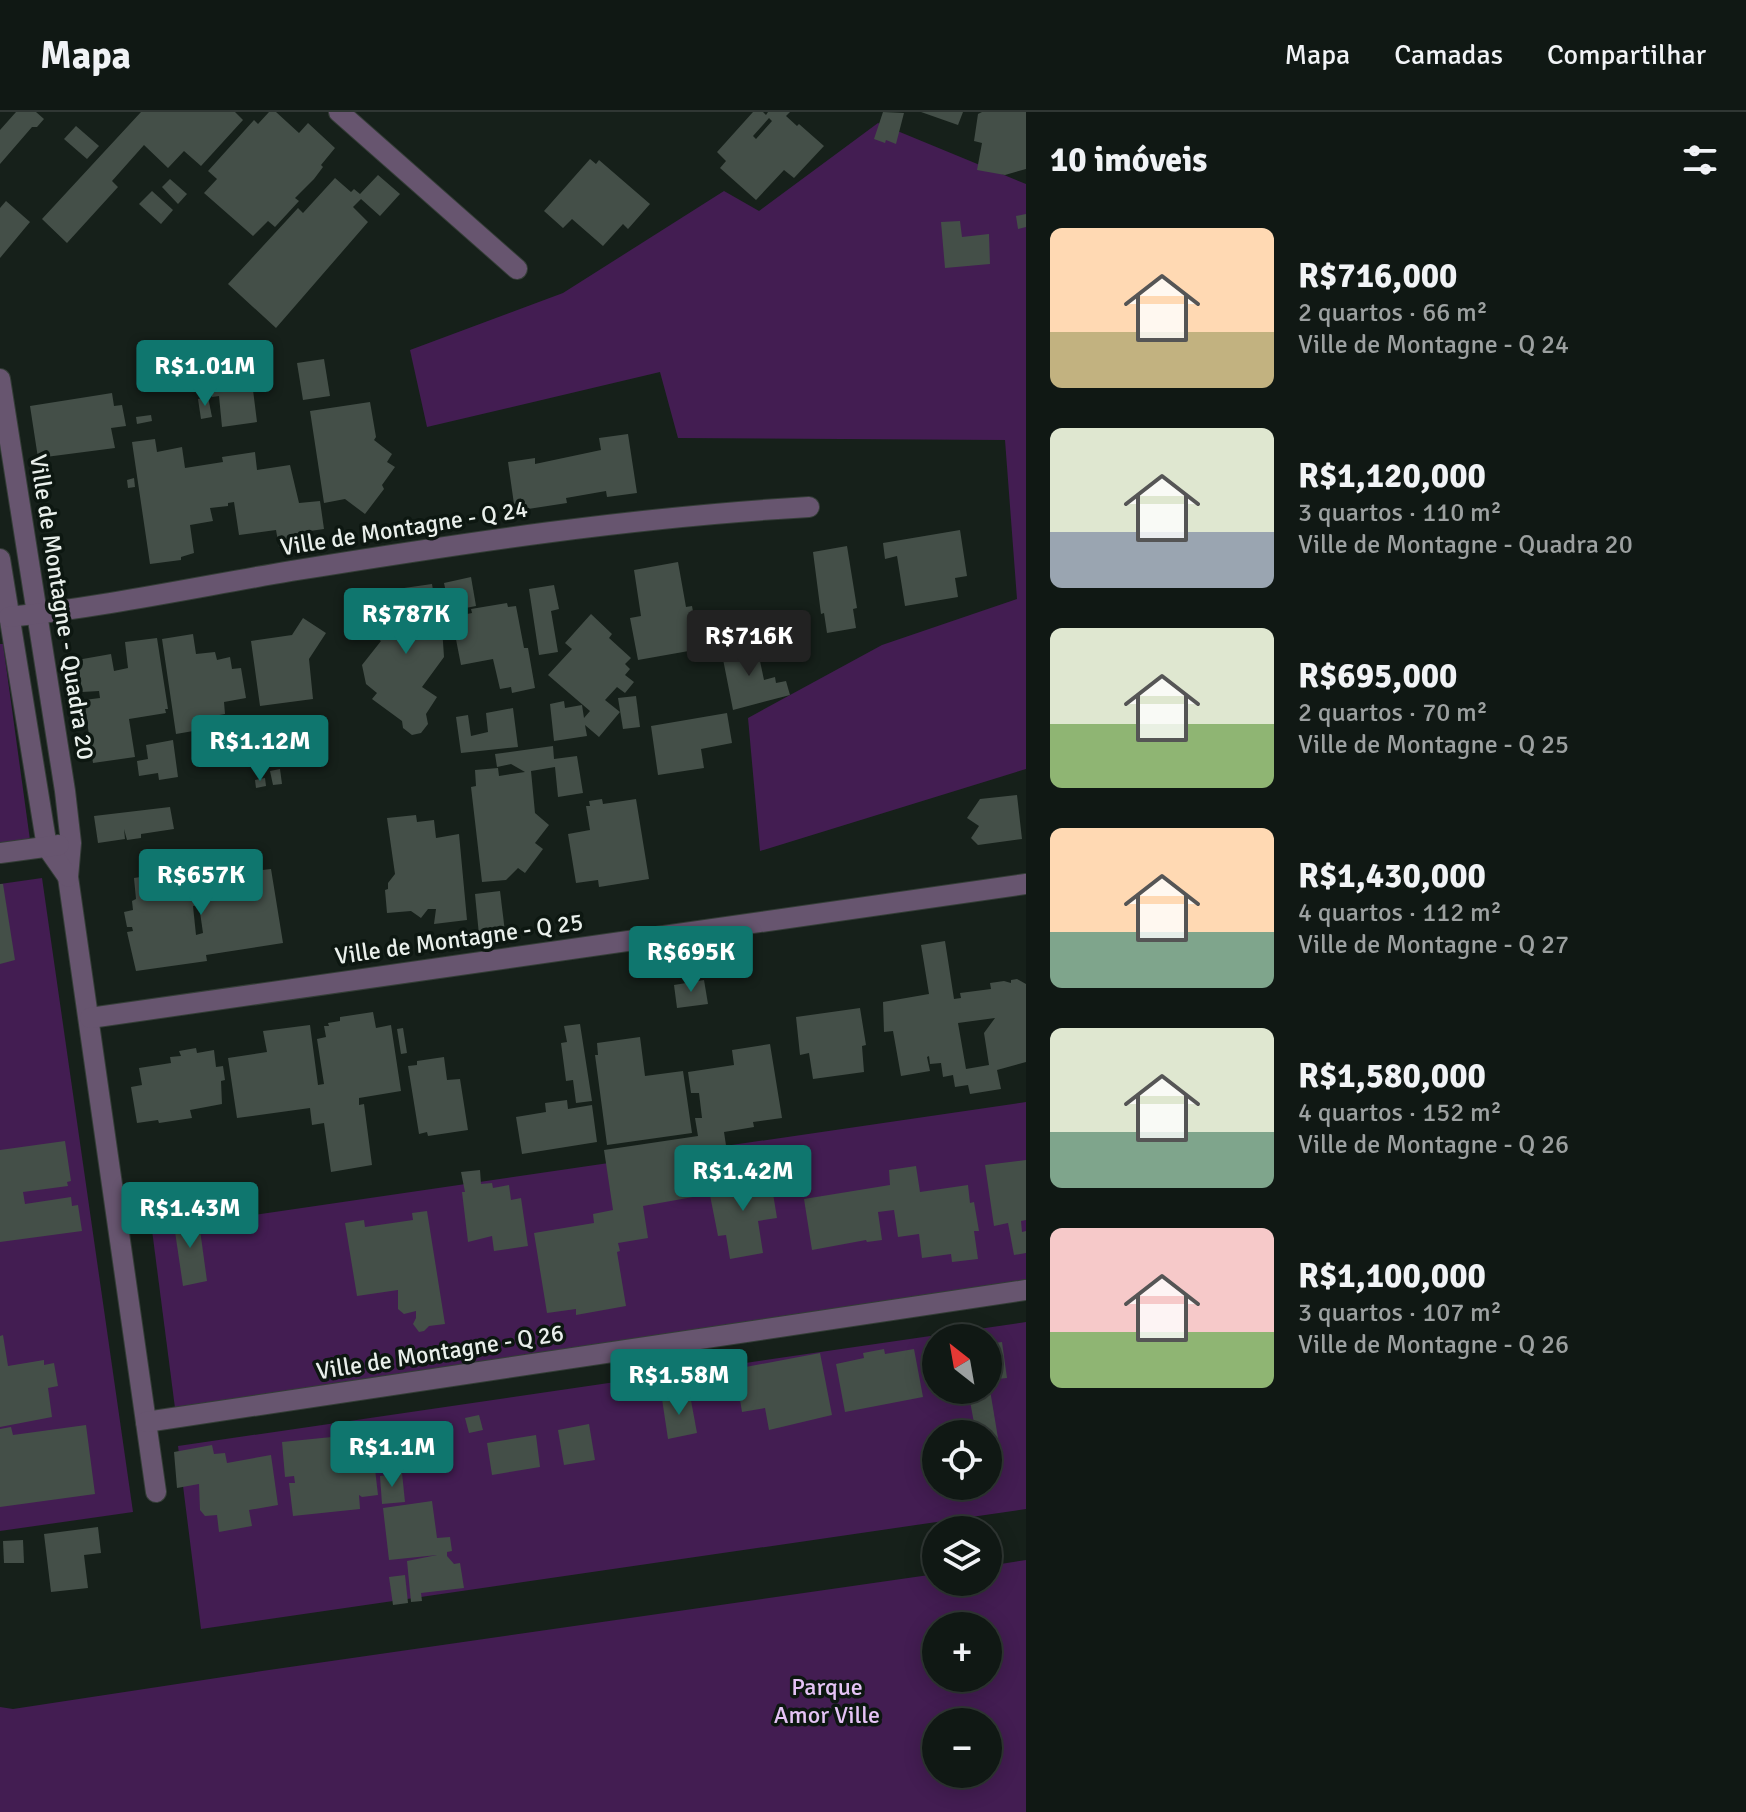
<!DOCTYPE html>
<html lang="pt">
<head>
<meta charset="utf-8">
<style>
	body { margin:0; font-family:Signika,sans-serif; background:#19211d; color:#f1f3f6; height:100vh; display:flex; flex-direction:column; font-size:30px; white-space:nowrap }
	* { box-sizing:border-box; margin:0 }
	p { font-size:26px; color:#9ca0a0 }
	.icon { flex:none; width:44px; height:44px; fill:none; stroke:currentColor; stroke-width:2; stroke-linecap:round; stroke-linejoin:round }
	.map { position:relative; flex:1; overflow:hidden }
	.side { display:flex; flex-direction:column; background:#101814; width:720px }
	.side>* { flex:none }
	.needle { width:52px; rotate:329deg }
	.tools { position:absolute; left:922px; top:1212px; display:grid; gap:16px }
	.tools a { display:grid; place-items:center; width:80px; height:80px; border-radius:50%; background:#101814; box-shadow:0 4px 20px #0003,0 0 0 2px #303734; font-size:40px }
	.price { position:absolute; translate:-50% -68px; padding:0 18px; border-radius:8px; background:#0f766e; color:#fff; font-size:26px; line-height:52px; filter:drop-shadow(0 2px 4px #0008) }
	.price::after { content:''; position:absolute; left:50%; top:48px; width:24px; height:18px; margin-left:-12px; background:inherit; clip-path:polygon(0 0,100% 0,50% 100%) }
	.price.on { background:#222; color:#fff }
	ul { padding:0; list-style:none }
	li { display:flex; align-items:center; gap:24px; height:200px; padding:0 24px }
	li span { display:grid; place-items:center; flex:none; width:224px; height:160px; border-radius:12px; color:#555 }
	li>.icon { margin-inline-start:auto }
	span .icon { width:96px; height:96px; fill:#fffc; stroke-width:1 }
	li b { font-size:34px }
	h2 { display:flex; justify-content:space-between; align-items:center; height:96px; padding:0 24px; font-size:34px }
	header { display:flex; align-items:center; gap:48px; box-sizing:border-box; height:112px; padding:0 40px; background:#101814; border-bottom:2px solid #303734 }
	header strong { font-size:38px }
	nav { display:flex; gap:44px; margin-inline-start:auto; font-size:28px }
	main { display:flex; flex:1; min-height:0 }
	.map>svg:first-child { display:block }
	.green { fill:#431d52; fill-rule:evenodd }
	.building { fill:#444f48; fill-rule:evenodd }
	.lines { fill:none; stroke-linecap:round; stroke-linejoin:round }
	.minor-casing { stroke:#343d37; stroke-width:22 }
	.minor { stroke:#67556f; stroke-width:20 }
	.labels { text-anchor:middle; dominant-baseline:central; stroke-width:7; stroke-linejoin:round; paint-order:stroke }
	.street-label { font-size:24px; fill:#e9efeb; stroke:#0d1711 }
	.park-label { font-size:24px; fill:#e5c3f5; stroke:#0d1711 }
</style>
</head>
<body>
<header>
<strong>Mapa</strong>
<nav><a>Mapa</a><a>Camadas</a><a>Compartilhar</a></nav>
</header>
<main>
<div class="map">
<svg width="1026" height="1700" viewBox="0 0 1026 1700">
	<rect width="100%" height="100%" fill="#16201a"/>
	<g class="green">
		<path d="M878 11 1026 72V657L760 739 748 606 882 533 1017 487 1005 328 678 326 660 260 427 315 410 238 563 181 724 79 759 99Z"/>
		<path d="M0 532H3L30 728 0 732Z"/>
		<path d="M42 766 133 1400 0 1419V772Z"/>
		<path d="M1026 990V1172L175 1296 152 1118Z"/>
		<path d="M1026 1210V1397L201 1517 178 1334ZM936 1226H988V1278H936ZM936 1322H988V1374H936Z"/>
		<path d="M1026 1448V1700H0V1595L13 1597 262 1559 936 1462V1470H988V1454ZM936 1514H988V1566H936ZM936 1610H988V1662H936Z"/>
	</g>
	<g class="building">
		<path d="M16 0H36L44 7 37 15H32L0 52V18Z"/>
		<path d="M141 0H235L243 8 201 54 184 39 168 56 144 33 112 69 118 75 67 131 42 107Z"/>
		<path d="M269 0H276L299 21 308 11 335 36 321 53 323 55 314 67 295 86 299 89 275 115 268 109 253 124 204 81 217 67 208 59 254 8 258 12Z"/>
		<path d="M753 0H763L766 3 768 0H790L786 4 797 14 799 12 824 34 794 66 784 58 756 88 720 56 726 49 717 40ZM769 6 772 9 756 27 753 24Z"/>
		<path d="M883 0 904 1 896 32 886 28 885 31 874 27Z"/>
		<path d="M921 0H963L958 13Z"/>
		<path d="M982 0H1026V57L1005 63 977 58 982 31 974 29 978 2Z"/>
		<path d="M76 14 99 34 87 47 64 27Z"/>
		<path d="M590 47 596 52 599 48 650 92 628 117 623 112 603 134 572 107 563 116 544 99Z"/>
		<path d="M378 63 400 82 380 104 361 87 353 95 368 110 276 216 228 172 298 96 303 101 335 66 351 80 354 77 360 82Z"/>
		<path d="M170 67 187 82 178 92 162 75Z"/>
		<path d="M152 79 173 98 161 112 139 92Z"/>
		<path d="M6 89 30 110 0 146V96Z"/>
		<path d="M1026 102V115L1018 117 1016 104Z"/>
		<path d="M960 109 962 125 989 122 990 152 945 156 941 110Z"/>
		<path d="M220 230 226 253 233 252 234 261 241 260 244 280 253 278 257 310 222 315 219 284 212 285 210 266 197 268 189 237Z"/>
		<path d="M324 247 330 284 303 288 297 251Z"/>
		<path d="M112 281 114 294 122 293 126 314 111 316 115 336 38 346 30 294Z"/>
		<path d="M208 285 212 305 201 307 198 287Z"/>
		<path d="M370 290 376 325 374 328 392 342 387 350 395 355 382 373 384 377 365 402 345 387 324 391 310 299Z"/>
		<path d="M151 303 152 309 137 312 136 305Z"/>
		<path d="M628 322 637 381 607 385 606 379 566 386 567 391 515 399 508 350 535 346V352L601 338 599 326Z"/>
		<path d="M155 327 157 340 182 335 185 356 223 350 222 345 255 340 257 358 290 353 299 391 320 389 324 417 303 420 305 431 279 435 276 418 239 423 234 390 228 391V394L210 396 213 409 190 413 194 441 181 445V448L150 452 132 330Z"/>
		<path d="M134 366 135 375 128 376 127 368Z"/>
		<path d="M960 418 967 464 955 466 958 485 905 494 897 444 885 447 883 431Z"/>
		<path d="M847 434 857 496 853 497 856 516 827 521 824 501 821 502 813 440Z"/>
		<path d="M678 450 686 495 692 494 700 537 638 548 630 506 641 504 634 458Z"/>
		<path d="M471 465 476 494 450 499 444 471Z"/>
		<path d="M432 472 439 515H442L444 545 422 575 437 585 426 602 428 612 421 621 412 623 403 616 402 609 372 587 377 581 366 572 362 553 381 529 368 520 381 504 394 502 390 478Z"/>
		<path d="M554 473 559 497 551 499 558 540 539 543 529 477Z"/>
		<path d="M507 491 508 495 516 494 524 536H528L535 576 512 581 511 575 500 577 493 547 461 553 452 507 467 504V502L472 501 471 497Z"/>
		<path d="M591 502 612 522 609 526 631 546 625 552 630 557 625 563 634 570 625 581 617 575 605 588 620 600 599 625 585 613 587 624 554 629 550 592 564 589 565 596 582 593 584 606 590 599 548 563 572 537 565 531Z"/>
		<path d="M303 506 326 521 309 547 313 587 260 594 251 529 292 523Z"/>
		<path d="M193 522 196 542 215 540 217 548 230 545 232 557 241 556 246 586 224 590 225 602 203 606 205 617 176 622 162 527Z"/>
		<path d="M157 526 168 597H165L166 601 129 607 135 645 93 651 84 588 100 586 99 579 82 580 77 548 111 542 114 559 128 556 125 530Z"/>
		<path d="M756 530 764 568 775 565 776 571 786 569 790 583 733 598 721 537Z"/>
		<path d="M636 584 640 615 623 617 618 586Z"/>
		<path d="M513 596 518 635 461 641 456 605 468 603 471 624 488 620 486 601Z"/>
		<path d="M727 601 732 631 701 637 704 656 658 663 651 614Z"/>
		<path d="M173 628 178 665 159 668 158 661 139 664 137 649 148 647 146 633Z"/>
		<path d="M553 634 554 647 577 644 583 681 558 685 555 655 531 659 535 701 549 713 535 731 543 737 525 761 518 756 506 768 482 770 471 675 476 674 475 658 498 656 499 664 525 660 511 652 497 655 495 642Z"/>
		<path d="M280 657 282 672 273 673 270 659Z"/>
		<path d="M265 666 266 674 256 676 255 668Z"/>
		<path d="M1017 683 1022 727 978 733 971 726 979 714 967 706 980 687Z"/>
		<path d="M602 687 603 692 636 687 649 767 599 775 598 768 576 771 568 722 590 718 586 694H590L589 689Z"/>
		<path d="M170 695 174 717 141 722V726L127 728 124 717 125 727 98 731 94 704Z"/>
		<path d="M416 703 417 710 434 708 436 726 459 722 467 808 434 812 436 797H428L421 806 411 799 387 801 385 778 388 777V771L395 762 387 706Z"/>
		<path d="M253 757 254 759 271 757 283 831 206 843 207 849 136 859 127 820 133 819 132 815H127L124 800 133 798 132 789 136 787 134 766 186 758 187 760 194 759 199 793 202 792V786L200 772 212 770 211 763ZM199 793 203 821 196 823 193 794Z"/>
		<path d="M0 772H3L15 848 0 852Z"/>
		<path d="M500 779 505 820 479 823 475 782Z"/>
		<path d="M945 829 954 887 961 886 960 881 991 877 990 871 1004 869 1011 871V868L1017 867 1026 872V950L997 958 1001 977 970 982 968 973 955 975 953 963 943 965 941 951 930 952 929 944 927 945 930 959 901 964 893 919 884 920 883 890 929 882 921 833ZM995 906 984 921 989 953 966 957 958 911Z"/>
		<path d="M704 868 708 892 677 896 674 873Z"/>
		<path d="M860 896 866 933 862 934 864 960 813 967 809 941 800 943 796 905Z"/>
		<path d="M373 900 376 916 391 913 401 979 359 986V993L364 992 372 1053 331 1060 324 1011 312 1013 310 996 237 1006 228 946 267 940 263 919 310 913 318 973 324 972 317 927 326 925 324 914H329L328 911 340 909V905Z"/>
		<path d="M580 912 592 989 576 991 573 968 566 969 561 931 567 930 564 914Z"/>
		<path d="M403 916 407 941 401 942 397 917Z"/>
		<path d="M640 925 645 964 683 959 692 1021 607 1033 595 943H598L597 931Z"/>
		<path d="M770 932 782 1006 753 1010 754 1015 724 1020 727 1040 699 1045 704 1083 643 1094 648 1126 618 1131 620 1139 617 1140 626 1194 576 1203V1197L547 1201 534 1121 594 1111 593 1102 613 1098 604 1038 698 1024 695 1006H702L699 981H691L688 960 734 953 732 938Z"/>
		<path d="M196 936 197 941 214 938 216 955 223 954 225 968 221 969 222 992 190 998 192 1006 159 1011 158 1008 137 1011 131 975 142 973 139 956 171 951 170 945 181 944 179 939Z"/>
		<path d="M444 945 447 968 460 967 468 1018 428 1024 427 1020 419 1022 408 954 417 953V949Z"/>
		<path d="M567 988 568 997 592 993 597 1030 522 1042 516 1005 546 1000 545 991Z"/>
		<path d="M65 1029 71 1069 67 1070 68 1074 23 1080 25 1092 71 1085 72 1094 78 1093 82 1119 0 1130V1038Z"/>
		<path d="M1026 1048V1108L1021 1109 1022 1120 1026 1119V1141L1014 1143 1008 1111 994 1114 985 1053Z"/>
		<path d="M916 1054 920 1080 968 1073 970 1091 974 1090 979 1119H974L978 1147 952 1150 951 1142 922 1146 919 1122 898 1125 894 1098 878 1100 882 1128 867 1130 866 1128 812 1138 804 1087 890 1073 889 1058Z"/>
		<path d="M480 1058 481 1072 492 1071 493 1076 509 1073 511 1088 521 1086 528 1134 494 1139 492 1124 468 1130 462 1080H465L461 1060Z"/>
		<path d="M770 1063 777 1106 758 1109 763 1141 730 1147 726 1123 718 1124 708 1073Z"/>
		<path d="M427 1099 445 1212 429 1214 424 1219 419 1220 413 1212 416 1206V1199L404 1202 398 1197V1178L357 1184 345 1111 364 1108 365 1115 413 1108 412 1101Z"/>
		<path d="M198 1103 207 1169 183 1174 173 1106Z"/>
		<path d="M3 1223 8 1254 44 1248V1253L54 1251 58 1274 48 1276 52 1305 0 1315V1224Z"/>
		<path d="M1002 1230 1007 1266 988 1268V1232Z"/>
		<path d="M884 1237 885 1242 914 1237 923 1285 845 1300 836 1252 864 1246 863 1241Z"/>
		<path d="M820 1241 832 1303 769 1318 765 1296 742 1300 735 1257Z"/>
		<path d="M936 1251V1276L929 1277 925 1253Z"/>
		<path d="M968 1278H990L1000 1338 988 1340V1322H976Z"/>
		<path d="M690 1283 697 1321 668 1327 662 1287Z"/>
		<path d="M479 1303 483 1318 469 1321 465 1306Z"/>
		<path d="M589 1312 595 1348 564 1353 558 1318Z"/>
		<path d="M86 1313 95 1382 0 1395V1317L11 1315 13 1323Z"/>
		<path d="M536 1323 540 1355 492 1363 487 1331Z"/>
		<path d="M332 1325 333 1330 347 1328V1330H351L352 1334 372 1331 378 1383 362 1385 359 1383 360 1397 293 1404 289 1371H295L294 1364 285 1365 282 1330Z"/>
		<path d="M212 1333 214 1342 225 1341 227 1351 271 1343 278 1393 249 1398 252 1414 219 1420 217 1403 205 1404 200 1398 199 1372 177 1376 174 1340Z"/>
		<path d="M402 1361 405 1390 382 1392 380 1364Z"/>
		<path d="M432 1389 437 1426 450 1425 452 1439 447 1440V1444L454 1452 460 1451 464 1476 421 1481 422 1489 411 1490 407 1449 437 1443 389 1448 383 1396Z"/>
		<path d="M98 1415 101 1441 84 1443 88 1476 51 1480 44 1422Z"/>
		<path d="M23 1428 24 1451H4L3 1429Z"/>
		<path d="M405 1463 408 1491 393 1493 389 1465Z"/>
	</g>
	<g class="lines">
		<defs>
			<g id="minor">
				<path d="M339 0 517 157"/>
				<path d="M0 267 65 679 71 731 68 765 156 1380"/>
				<path d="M0 447 47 735 68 765"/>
				<path d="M9 505C103 495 197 475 291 459 463 431 635 405 809 395"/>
				<path d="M0 741 59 733"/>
				<path d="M90 906 1026 772"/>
				<path d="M146 1310 1026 1178"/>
			</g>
		</defs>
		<use href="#minor" class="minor-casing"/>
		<use href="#minor" class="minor"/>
	</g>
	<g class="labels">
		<g class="street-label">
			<text transform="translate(404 416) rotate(-9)">Ville de Montagne - Q 24</text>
			<text transform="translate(62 495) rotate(81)">Ville de Montagne - Quadra 20</text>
			<text transform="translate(459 827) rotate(-8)">Ville de Montagne - Q 25</text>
			<text transform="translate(440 1240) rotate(-9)">Ville de Montagne - Q 26</text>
		</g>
		<g class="park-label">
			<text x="827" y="1575">Parque<tspan x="827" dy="28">Amor Ville</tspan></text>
		</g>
	</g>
</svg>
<div class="tools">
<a><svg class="needle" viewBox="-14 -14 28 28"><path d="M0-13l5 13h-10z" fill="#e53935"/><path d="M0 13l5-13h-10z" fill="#9ca0a0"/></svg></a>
<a><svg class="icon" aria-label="locate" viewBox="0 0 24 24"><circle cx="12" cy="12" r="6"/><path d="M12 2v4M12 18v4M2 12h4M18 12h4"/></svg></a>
<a><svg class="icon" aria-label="layers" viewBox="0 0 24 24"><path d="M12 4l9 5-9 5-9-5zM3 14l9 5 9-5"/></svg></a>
<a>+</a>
<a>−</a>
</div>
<b class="price" style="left:205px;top:296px">R$1.01M</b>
<b class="price" style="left:406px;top:544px">R$787K</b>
<b class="price on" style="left:749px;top:566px">R$716K</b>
<b class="price" style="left:260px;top:671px">R$1.12M</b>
<b class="price" style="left:201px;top:805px">R$657K</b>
<b class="price" style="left:691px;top:882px">R$695K</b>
<b class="price" style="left:743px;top:1101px">R$1.42M</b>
<b class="price" style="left:190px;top:1138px">R$1.43M</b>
<b class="price" style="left:679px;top:1305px">R$1.58M</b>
<b class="price" style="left:392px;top:1377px">R$1.1M</b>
</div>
<section class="side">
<h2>10 imóveis<svg class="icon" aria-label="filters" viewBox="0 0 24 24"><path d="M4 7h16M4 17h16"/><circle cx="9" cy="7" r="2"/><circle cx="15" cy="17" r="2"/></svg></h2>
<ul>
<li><span style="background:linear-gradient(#ffd9b3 65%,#c2b280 0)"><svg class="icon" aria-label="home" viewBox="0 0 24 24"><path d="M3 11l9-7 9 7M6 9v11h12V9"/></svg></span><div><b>R$716,000</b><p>2 quartos · 66 m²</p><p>Ville de Montagne - Q 24</p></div></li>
<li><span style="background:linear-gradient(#dfe7d0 65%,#9aa5b1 0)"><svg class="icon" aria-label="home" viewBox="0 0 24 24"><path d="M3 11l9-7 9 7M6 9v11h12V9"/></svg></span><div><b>R$1,120,000</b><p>3 quartos · 110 m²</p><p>Ville de Montagne - Quadra 20</p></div></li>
<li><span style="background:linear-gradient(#dfe7d0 60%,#8fb573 0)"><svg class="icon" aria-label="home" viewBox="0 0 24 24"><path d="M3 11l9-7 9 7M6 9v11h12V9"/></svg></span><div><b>R$695,000</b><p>2 quartos · 70 m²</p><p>Ville de Montagne - Q 25</p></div></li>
<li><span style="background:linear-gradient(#ffd9b3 65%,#7fa58c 0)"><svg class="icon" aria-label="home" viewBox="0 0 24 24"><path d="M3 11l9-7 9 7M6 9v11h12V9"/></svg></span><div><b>R$1,430,000</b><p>4 quartos · 112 m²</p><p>Ville de Montagne - Q 27</p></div></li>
<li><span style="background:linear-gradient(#dfe7d0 65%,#7fa58c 0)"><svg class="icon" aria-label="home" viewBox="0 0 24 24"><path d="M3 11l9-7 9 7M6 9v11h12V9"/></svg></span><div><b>R$1,580,000</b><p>4 quartos · 152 m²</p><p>Ville de Montagne - Q 26</p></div></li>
<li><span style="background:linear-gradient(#f6c9c9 65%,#8fb573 0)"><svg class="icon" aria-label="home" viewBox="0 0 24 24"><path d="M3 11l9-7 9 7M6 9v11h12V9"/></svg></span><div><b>R$1,100,000</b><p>3 quartos · 107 m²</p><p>Ville de Montagne - Q 26</p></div></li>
</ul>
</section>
</main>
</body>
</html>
